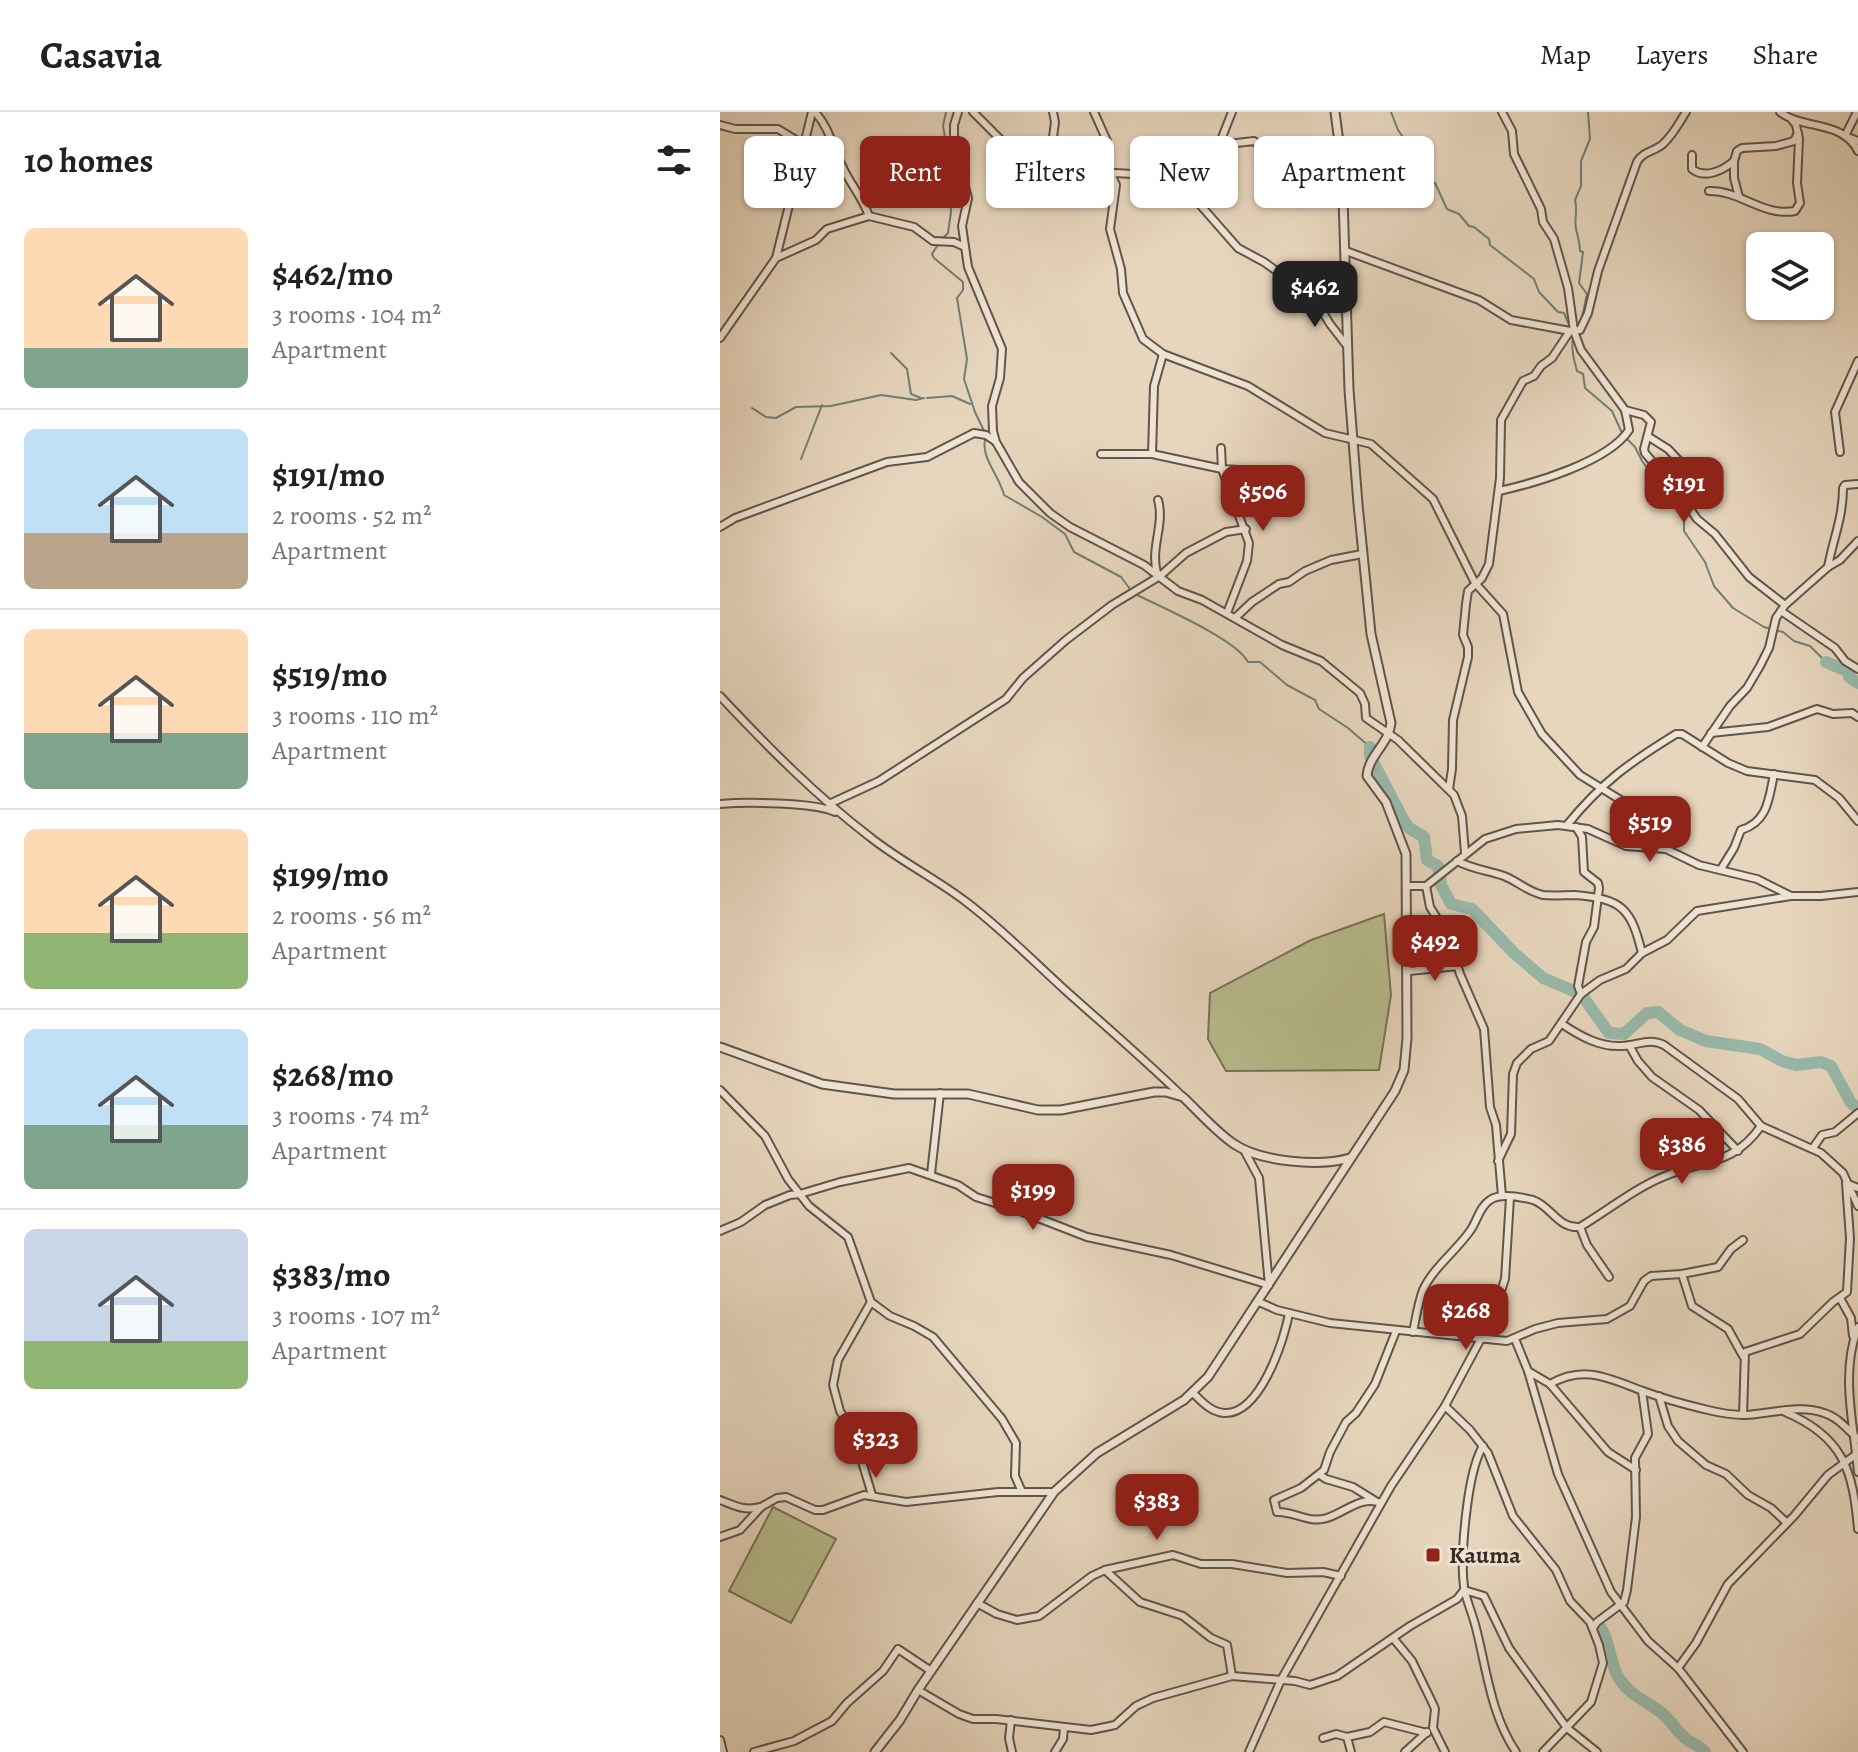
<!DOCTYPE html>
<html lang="en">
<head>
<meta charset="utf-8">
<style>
	body { margin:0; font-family:Alegreya,serif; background:#f2f2f2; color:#222; height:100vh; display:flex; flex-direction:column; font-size:30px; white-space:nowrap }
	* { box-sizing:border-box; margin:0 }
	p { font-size:26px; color:#767676 }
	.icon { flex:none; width:44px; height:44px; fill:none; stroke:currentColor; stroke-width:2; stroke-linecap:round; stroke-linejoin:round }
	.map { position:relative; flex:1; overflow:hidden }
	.side { display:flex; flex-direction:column; background:#fff; width:720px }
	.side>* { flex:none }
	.banner { position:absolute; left:24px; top:24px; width:760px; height:72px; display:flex; gap:16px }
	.tools { position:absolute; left:1026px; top:120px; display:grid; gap:16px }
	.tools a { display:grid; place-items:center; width:88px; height:88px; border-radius:12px; background:#fff; box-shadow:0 2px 6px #0004; font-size:40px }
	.price { position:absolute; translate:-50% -68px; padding:0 18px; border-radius:16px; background:#8f2418; color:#fff; font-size:26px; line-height:52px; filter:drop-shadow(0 2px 4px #0008) }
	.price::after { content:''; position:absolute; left:50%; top:48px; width:24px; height:18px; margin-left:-12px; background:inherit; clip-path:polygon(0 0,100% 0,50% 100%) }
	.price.current { background:#222; color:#fff }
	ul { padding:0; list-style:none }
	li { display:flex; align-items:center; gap:24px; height:200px; padding:0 24px }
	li+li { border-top:2px solid #e0e0e0 }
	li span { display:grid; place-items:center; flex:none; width:224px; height:160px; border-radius:12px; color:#555 }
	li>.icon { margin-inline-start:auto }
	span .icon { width:96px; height:96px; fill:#fffc; stroke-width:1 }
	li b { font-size:34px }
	h2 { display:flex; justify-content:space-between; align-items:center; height:96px; padding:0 24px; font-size:34px }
	.tag { padding:0 28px; border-radius:12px; background:#fff; box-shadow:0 2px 6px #0004; font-size:28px; line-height:72px }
	.tag.current { background:#8f2418; color:#fff }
	header { display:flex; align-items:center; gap:48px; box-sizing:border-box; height:112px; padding:0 40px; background:#fff; border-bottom:2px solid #e0e0e0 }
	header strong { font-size:38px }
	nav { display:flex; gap:44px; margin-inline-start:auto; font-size:28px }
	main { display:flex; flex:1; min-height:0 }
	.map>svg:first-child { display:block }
	.green { fill:#b8bd8f; stroke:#76745a; stroke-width:2 }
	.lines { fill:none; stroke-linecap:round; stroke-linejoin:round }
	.stream { stroke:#708075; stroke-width:2 }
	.river { stroke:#98baab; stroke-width:12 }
	.minor-casing { stroke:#62554a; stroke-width:10 }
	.tertiary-casing { stroke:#62554a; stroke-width:11 }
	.minor { stroke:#efe4d4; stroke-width:6 }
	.tertiary { stroke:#efe4d4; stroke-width:7 }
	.poi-dot { fill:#8f2418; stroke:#efe4d4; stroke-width:3 }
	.labels { text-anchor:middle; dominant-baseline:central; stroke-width:6; stroke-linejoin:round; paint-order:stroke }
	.poi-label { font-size:24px; font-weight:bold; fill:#352a24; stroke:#efe4d4; text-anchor:start }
</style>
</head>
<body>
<header>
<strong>Casavia</strong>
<nav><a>Map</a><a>Layers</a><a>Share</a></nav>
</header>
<main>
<section class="side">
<h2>10 homes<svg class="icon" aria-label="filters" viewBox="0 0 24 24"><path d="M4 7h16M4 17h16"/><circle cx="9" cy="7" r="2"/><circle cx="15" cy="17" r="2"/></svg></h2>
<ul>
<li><span style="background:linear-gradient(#ffd9b3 75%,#7fa58c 0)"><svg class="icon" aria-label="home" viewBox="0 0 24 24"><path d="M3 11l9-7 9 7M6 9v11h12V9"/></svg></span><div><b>$462/mo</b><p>3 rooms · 104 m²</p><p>Apartment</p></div></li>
<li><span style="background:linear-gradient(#bfe0f5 65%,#b9a48a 0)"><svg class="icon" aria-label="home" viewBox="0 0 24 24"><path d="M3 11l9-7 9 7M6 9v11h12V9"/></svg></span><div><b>$191/mo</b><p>2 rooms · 52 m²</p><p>Apartment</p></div></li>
<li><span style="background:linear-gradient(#ffd9b3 65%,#7fa58c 0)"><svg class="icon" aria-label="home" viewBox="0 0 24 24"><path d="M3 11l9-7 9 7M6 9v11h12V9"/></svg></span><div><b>$519/mo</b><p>3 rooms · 110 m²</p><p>Apartment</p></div></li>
<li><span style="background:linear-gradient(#ffd9b3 65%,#8fb573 0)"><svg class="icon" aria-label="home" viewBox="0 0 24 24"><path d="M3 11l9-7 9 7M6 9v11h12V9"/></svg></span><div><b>$199/mo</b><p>2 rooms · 56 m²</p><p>Apartment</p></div></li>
<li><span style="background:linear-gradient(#bfe0f5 60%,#7fa58c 0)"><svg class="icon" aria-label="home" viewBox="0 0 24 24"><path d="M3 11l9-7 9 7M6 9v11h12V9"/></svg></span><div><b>$268/mo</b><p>3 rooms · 74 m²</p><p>Apartment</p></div></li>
<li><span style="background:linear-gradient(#c9d6e8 70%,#8fb573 0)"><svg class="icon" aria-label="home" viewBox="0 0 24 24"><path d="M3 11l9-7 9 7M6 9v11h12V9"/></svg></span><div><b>$383/mo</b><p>3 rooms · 107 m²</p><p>Apartment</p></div></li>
</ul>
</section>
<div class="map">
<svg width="1138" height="1640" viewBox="0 0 1138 1640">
	<rect width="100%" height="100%" fill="#e7d6bd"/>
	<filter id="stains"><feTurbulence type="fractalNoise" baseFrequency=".0025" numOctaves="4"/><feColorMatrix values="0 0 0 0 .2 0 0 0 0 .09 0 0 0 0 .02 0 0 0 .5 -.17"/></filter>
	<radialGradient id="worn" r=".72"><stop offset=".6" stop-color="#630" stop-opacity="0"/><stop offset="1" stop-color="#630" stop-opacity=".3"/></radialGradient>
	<g class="green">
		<path d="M664 802 671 883 659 958 506 959 488 927 490 881 591 828Z"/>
		<path d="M53 1395 116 1427 71 1511 9 1479Z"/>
	</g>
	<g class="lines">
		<g class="stream">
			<path d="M671 0 678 18 693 39 705 50 711 69 715 71 727 97 739 102 749 114 754 115 769 127 770 133 814 167 819 180 838 200 844 201 850 215"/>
			<path d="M223 126 228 121 231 100 230 81 224 63 227 37 223 14 226 0"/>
			<path d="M219 131 212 142 214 146 243 170V178L237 186 247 247 244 267 255 300 265 321"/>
			<path d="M855 217 861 210 867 182 859 171 863 140 860 139C860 130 858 126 856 117 854 107 858 99 855 88L861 74V49L870 27 868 0"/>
			<path d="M854 224C850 234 854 248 857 259L863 262 865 276 892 299 902 321"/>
			<path d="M171 241 187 257 191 282 201 286"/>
			<path d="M207 286 232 284 250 292"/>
			<path d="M32 296 46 305 56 306 76 295 111 294 161 283 196 288 204 286"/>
			<path d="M906 326 915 335 922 349 964 404V419L985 450 994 474 1013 496 1044 515 1063 520 1074 529 1090 534 1106 550"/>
			<path d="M265 328C261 346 280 365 284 383L322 405 345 422 354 440 401 465 410 477"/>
			<path d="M81 347 102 293"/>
			<path d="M415 482C441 495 516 527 528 550H540L567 573 595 588 599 597 628 616 650 635"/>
		</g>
		<g class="river">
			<path d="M1106 550 1129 560V565L1138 571"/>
			<path d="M650 635V644L683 707 689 716 704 725 707 748 718 754 721 773 731 792 752 797 794 841 823 866 861 882 889 921 904 922 927 901 938 900 960 918 986 929 1040 937 1062 949 1076 953 1101 950 1111 954 1131 991 1138 996"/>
			<path d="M881 1516C891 1532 889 1552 900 1568 911 1584 925 1588 939 1599 950 1606 955 1618 965 1626 971 1631 980 1634 985 1640"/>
		</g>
		<defs>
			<g id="minor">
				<path d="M95 0C111 18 113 38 124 58 132 74 143 87 149 104"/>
				<path d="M238 0 234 13V32L248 86 242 114 248 155 282 237 280 266 272 294 273 319 276 330 299 370 330 401 350 415 424 453 458 479 482 488 562 533 601 549 640 581 645 592 646 606 678 628 734 683 742 704 745 741"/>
				<path d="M253 0 288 35 309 48 351 56 375 65 395 61 413 62 469 87H475L484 54 499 33 512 0"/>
				<path d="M374 0 387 29 389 57 396 73 390 117 401 157 403 181 423 227 443 242 528 274 605 321 651 332 713 387 755 471 783 502 798 580 822 622 860 663 912 695 946 737"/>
				<path d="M1060 0C1083 18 1123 8 1138 39"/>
				<path d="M1137 0 1125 24 1138 29"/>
				<path d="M0 13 15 17H58L84 33"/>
				<path d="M499 33 534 29 546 40 566 50 587 48 622 53"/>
				<path d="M972 43V57C985 67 1002 59 1014 49L1017 39 1022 36 1056 34 1074 29 1078 21"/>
				<path d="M1014 49V66L1019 85"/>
				<path d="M327 52 330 48 335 10 333 0"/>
				<path d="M989 79C1020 78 1043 105 1075 99L1080 91 1077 71 1079 27 1076 13 1072 8"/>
				<path d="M475 87 518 136 544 150 594 186 610 212 627 234"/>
				<path d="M626 139 759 188 791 208 850 219 860 218 868 201 878 159 917 50C923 39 934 40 943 32 953 23 959 11 966 0"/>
				<path d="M56 146 96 128 107 117 149 104 194 115 213 129 234 130 245 135"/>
				<path d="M0 226 56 146 92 0"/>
				<path d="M905 298 924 303 931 310 924 337 925 341 960 382 977 407 995 422 1029 465 1065 493"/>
				<path d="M929 325 948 337 966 356"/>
				<path d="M501 336 502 357 529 431 527 449 507 501"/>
				<path d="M1120 340 1115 300 1138 249"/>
				<path d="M381 342H432L502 357 554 360"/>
				<path d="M432 342 434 274 443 242"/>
				<path d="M779 379C815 371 888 350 909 318L905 298 861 238 854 219 848 176 834 127 823 110 821 97 794 42 792 19 782 0"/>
				<path d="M0 415 15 406 167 350 207 345 254 321 266 323 275 329"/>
				<path d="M1108 455C1113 427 1123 406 1123 376L1125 373 1138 372"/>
				<path d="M437 461C430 435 445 413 438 388"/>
				<path d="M1061 499 1115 536 1125 549 1138 557"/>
				<path d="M515 506 532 490 559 472 569 470 585 459 611 448 642 442"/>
				<path d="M0 584C47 634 95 683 150 725 180 749 215 766 245 789 281 816 312 848 345 878 384 913 424 947 462 984"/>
				<path d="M991 621 1048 615 1097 597 1113 602 1132 601 1138 605"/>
				<path d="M982 635 1010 594 1027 576 1040 554 1049 536 1056 506 1065 493 1108 455 1120 448 1138 429"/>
				<path d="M729 677 732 657 733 608 748 545V535L743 523 746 492 748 479 762 466 769 452 780 366 781 308 803 269 814 264 821 254 832 246 850 219"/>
				<path d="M0 692C25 690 94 690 115 700"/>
				<path d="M109 692 159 669 286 587 303 566 346 528 392 493 440 464 466 441 506 420 526 417"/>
				<path d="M847 713C882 670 909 651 956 622H962L1008 651 1027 659 1095 668 1119 686 1138 709"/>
				<path d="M856 715 862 725 864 760 878 771 879 776 874 815 866 830 858 874 861 882"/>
				<path d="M737 749C755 758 767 758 784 764 799 770 808 780 823 783 834 784 844 783 855 783 902 787 911 796 922 841"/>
				<path d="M1001 757 1014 736 1021 718C1048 710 1049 686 1054 662"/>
				<path d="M686 774H706L765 727 796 717 838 713 868 717 906 734 946 737 979 753 1037 767 1071 784H1101L1138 780"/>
				<path d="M706 774 710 795 728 824 740 862 764 917 770 995 776 1013 782 1084"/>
				<path d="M689 859 738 854"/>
				<path d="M842 912C860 924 879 935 901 934 917 934 929 925 944 933L1018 987 1041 1014 1101 1041 1123 1061 1138 1094"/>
				<path d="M909 933 918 949 932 965 979 998 1018 1039"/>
				<path d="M0 978 45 1024 68 1067 89 1094 128 1125 151 1190 170 1204 194 1214 213 1225 282 1307 296 1331 295 1364 302 1380"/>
				<path d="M1093 1036 1102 1023 1115 1020 1138 1001"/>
				<path d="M778 1049 791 1022 793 962 797 951 811 937 829 929 861 882 880 868 906 857 922 841 947 828 977 799 1071 784"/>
				<path d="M211 1062 220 981"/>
				<path d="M860 1115C887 1099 915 1076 945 1064 984 1048 1014 1053 1041 1014"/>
				<path d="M0 1119 21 1110 45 1093 70 1083 80 1082 120 1070 189 1056 238 1073 256 1085 300 1099 367 1125 451 1143 549 1173 539 1066 524 1038"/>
				<path d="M1120 1186 1131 1206 1133 1224"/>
				<path d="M151 1190 118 1248 113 1273 120 1299 134 1323 152 1383"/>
				<path d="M539 1190 557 1198 610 1211 787 1229 815 1217 838 1211 887 1207 910 1194 924 1169 931 1164 962 1162"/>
				<path d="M1138 1215C1120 1262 1134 1312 1138 1360"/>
				<path d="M693 1220C696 1206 698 1191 703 1178 713 1156 736 1139 750 1119 757 1110 759 1095 770 1088 780 1081 801 1085 813 1088 831 1094 838 1117 860 1115L867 1133 889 1165"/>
				<path d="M795 1227 808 1259 830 1272 888 1340 916 1358"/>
				<path d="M1023 1244 1008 1217 972 1194 962 1162 998 1155 1011 1137 1023 1128"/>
				<path d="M808 1259 838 1362 891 1480 928 1529 958 1556 1023 1640"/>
				<path d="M830 1272C865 1252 890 1267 923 1279 944 1287 967 1293 988 1298 1000 1301 1012 1303 1025 1303 1050 1302 1080 1292 1104 1301 1118 1305 1128 1318 1138 1327"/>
				<path d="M473 1281C482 1290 491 1300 504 1301 540 1303 564 1229 569 1201"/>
				<path d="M939 1284 948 1314 958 1329 986 1353 1006 1362 1028 1383 1051 1396 1067 1411"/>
				<path d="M725 1294 750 1318 768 1341 793 1404 836 1458 850 1489 870 1510 879 1533 883 1551 871 1590 823 1640"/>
				<path d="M1065 1300C1124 1325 1133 1359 1138 1417"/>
				<path d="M1023 1303 1025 1240 1080 1222 1113 1190 1127 1180 1130 1126 1126 1071 1138 1076"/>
				<path d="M763 1334C747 1360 740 1444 744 1475 746 1488 753 1503 756 1516 767 1559 771 1603 796 1640"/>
				<path d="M600 1363 606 1367 633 1375 654 1388"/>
				<path d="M0 1388C16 1394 23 1399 41 1395"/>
				<path d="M661 1391C641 1383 626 1400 607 1406 589 1412 574 1399 557 1400L554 1388 581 1376 604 1358 610 1340 626 1310 636 1301 655 1272 676 1219"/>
				<path d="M0 1425 20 1418 41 1395 57 1386 66 1385 95 1398H103L144 1383 186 1390 278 1380H334"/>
				<path d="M385 1458 420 1490 463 1504 491 1526 507 1533 512 1564"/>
				<path d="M257 1491 277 1502 297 1508 319 1504 372 1464 385 1458 453 1443 481 1452H512L567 1461 603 1460 621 1464"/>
				<path d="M873 1516 877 1510 904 1490 907 1478 916 1405 915 1346 928 1322 922 1279"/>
				<path d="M673 1526 692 1549 712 1590 715 1597 713 1616 725 1640"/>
				<path d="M958 1556 976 1531 1008 1472 1074 1404 1108 1363 1138 1341"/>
				<path d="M198 1578 239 1602 253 1607H276L371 1618 395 1613 416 1594 433 1586 512 1564 575 1569 590 1573 617 1564 690 1514 737 1487 744 1478 764 1484 789 1536 831 1594 847 1616 877 1640"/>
				<path d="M291 1608 289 1626 292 1640"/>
				<path d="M603 1626 616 1622 627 1625"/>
				<path d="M0 1628 3 1640"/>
				<path d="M34 1640 74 1629 112 1609 127 1591 163 1559 178 1537 211 1559"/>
				<path d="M335 1640 343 1627 344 1615"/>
				<path d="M529 1640 561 1568 671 1374 725 1294 772 1206 785 1167 790 1086"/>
				<path d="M631 1640 627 1625 650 1620 664 1610 707 1621"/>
				<path d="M685 1640 707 1620"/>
			</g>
			<g id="tertiary">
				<path d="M0 935 102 972 174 982H248L318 998H341L434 980H446L463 985C479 1000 495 1019 514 1032 541 1050 600 1055 630 1046"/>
				<path d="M155 1640 180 1608 198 1578 334 1380 377 1341 464 1288 488 1265 675 979 684 958 687 926 686 742 666 690 647 664C648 644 669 632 671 611L651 522 638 392 629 278 622 53 615 0"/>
			</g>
		</defs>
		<use href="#minor" class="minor-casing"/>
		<use href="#tertiary" class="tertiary-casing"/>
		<use href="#minor" class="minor"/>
		<use href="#tertiary" class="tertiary"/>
	</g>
	<rect class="poi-dot" x="705" y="1435" width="16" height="16" rx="4"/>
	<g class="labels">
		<g class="poi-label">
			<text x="729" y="1443">Kauma</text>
		</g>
	</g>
	<rect width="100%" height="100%" filter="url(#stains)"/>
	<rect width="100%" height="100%" fill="url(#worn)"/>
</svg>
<div class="tools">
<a><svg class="icon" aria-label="layers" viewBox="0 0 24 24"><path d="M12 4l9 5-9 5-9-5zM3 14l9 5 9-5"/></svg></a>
</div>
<b class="price current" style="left:595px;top:217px">$462</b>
<b class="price" style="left:964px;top:413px">$191</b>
<b class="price" style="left:543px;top:421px">$506</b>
<b class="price" style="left:930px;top:752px">$519</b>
<b class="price" style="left:715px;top:871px">$492</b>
<b class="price" style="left:962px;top:1074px">$386</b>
<b class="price" style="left:313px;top:1120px">$199</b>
<b class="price" style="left:746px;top:1240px">$268</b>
<b class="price" style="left:156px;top:1368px">$323</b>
<b class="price" style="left:437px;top:1430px">$383</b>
<div class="banner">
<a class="tag">Buy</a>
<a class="tag current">Rent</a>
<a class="tag">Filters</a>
<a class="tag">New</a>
<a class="tag">Apartment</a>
</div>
</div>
</main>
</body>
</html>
